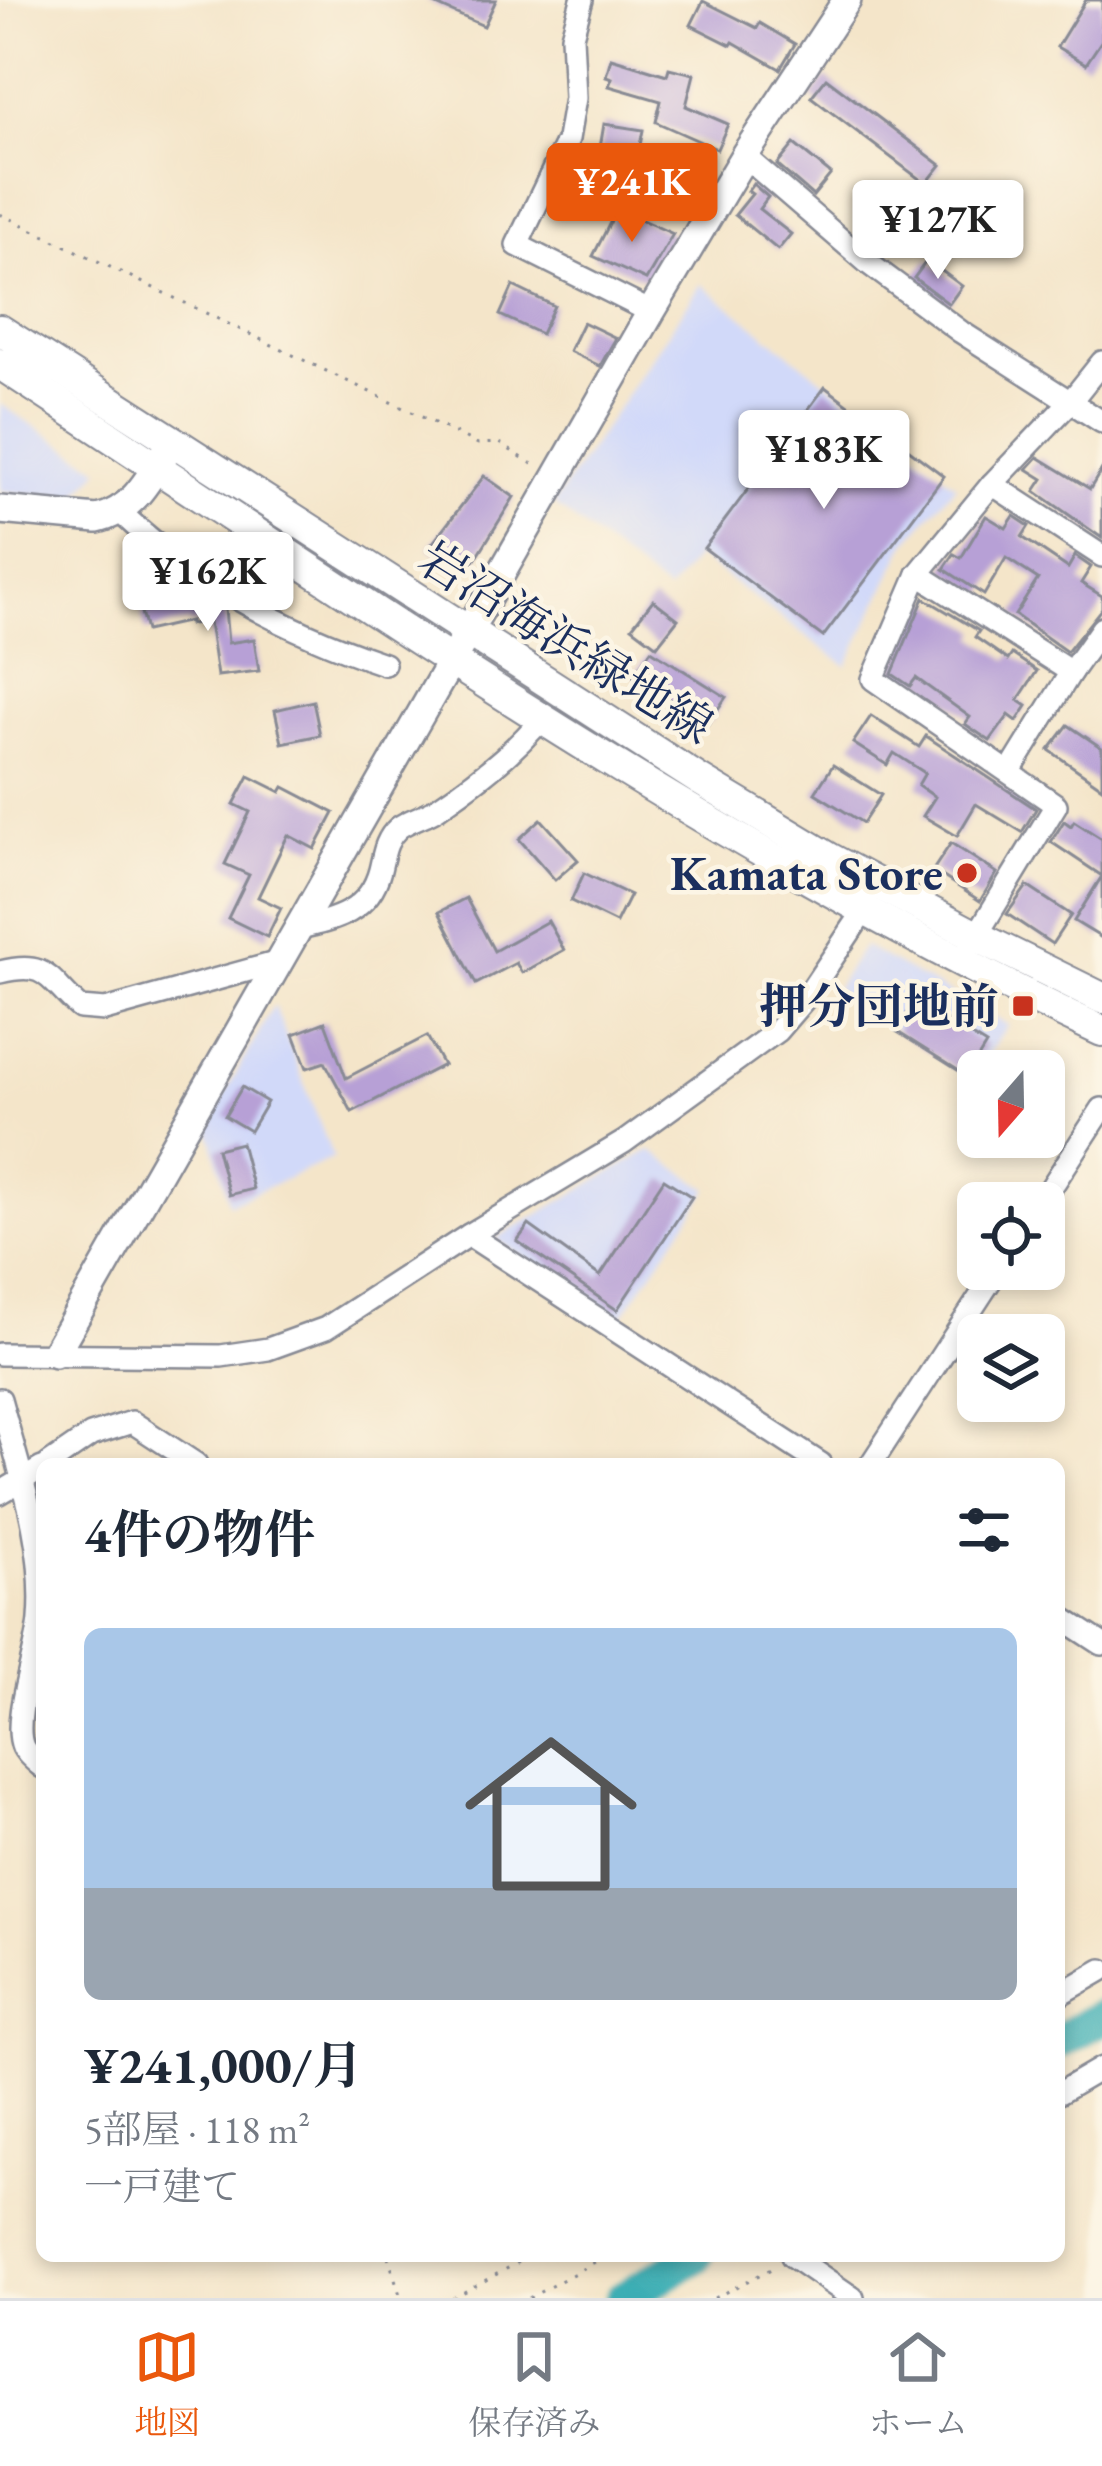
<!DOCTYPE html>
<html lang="ja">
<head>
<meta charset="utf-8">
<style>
	body { margin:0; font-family:"EB Garamond","Noto Serif JP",serif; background:#f2f2f3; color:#1f2937; height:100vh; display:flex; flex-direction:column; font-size:45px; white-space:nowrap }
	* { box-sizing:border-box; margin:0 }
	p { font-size:39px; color:#747a83 }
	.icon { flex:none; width:66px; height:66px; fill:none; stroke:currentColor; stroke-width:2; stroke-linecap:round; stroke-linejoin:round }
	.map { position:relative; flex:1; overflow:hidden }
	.panel { position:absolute; left:36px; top:1458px; width:1029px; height:804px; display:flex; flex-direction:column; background:#fff; border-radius:18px; box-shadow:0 6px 18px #0003 }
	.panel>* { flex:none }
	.needle { width:78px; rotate:200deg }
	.tools { position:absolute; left:957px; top:1050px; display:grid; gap:24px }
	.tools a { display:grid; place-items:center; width:108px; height:108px; border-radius:18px; background:#fff; box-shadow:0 6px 18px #0003; font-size:60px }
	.price { position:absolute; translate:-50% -102px; padding:0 27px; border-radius:12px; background:#fff; color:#222; font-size:39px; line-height:78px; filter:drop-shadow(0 3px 6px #0008) }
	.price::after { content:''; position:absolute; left:50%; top:72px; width:36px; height:27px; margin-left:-18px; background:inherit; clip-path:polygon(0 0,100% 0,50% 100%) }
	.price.active { background:#ea580c; color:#fff }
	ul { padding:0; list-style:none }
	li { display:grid; align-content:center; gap:24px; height:636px; padding:0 48px }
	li+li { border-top:3px solid #e0e1e3 }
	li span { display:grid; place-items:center; height:372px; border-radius:18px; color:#555 }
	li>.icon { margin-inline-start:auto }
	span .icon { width:216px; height:216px; fill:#fffc; stroke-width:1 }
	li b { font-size:51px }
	h2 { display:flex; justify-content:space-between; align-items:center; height:144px; padding:0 48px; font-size:51px }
	.tab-bar { display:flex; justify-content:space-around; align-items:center; height:168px; border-top:3px solid #e0e1e3; background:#fff; font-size:33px; color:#747a83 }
	.tab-bar a { display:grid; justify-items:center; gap:6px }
	.tab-bar .active { color:#ea580c }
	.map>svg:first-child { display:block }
	.built { fill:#d1d9f9 }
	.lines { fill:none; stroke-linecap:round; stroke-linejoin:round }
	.river { stroke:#3badb4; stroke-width:36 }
	.building { fill:#b7a0d6 }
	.minor-casing { stroke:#888a94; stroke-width:26 }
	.tertiary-casing { stroke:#888a94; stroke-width:32 }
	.secondary-casing { stroke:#888a94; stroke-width:34 }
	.path { stroke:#888a94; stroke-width:3; stroke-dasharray:3 9; stroke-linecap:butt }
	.minor { stroke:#fff; stroke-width:21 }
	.tertiary { stroke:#fff; stroke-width:27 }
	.secondary { stroke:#fff; stroke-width:30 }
	.poi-dot { fill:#c8321e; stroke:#fcf5e5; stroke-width:4.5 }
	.labels { text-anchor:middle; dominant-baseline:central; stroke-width:9; stroke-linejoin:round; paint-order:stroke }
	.street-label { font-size:48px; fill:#1b2f5e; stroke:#fcf5e5 }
	.poi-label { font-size:48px; font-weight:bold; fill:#1b2f5e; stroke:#fcf5e5; text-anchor:end }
</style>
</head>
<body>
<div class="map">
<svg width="1102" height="2298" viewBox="0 0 1102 2298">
	<rect width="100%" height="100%" fill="#fcf5e5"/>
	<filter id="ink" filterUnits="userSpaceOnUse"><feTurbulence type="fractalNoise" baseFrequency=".00833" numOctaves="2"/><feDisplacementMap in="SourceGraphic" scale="24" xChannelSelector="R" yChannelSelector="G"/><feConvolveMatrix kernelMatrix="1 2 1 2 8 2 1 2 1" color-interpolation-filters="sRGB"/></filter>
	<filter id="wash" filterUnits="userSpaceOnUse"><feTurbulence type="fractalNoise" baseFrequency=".004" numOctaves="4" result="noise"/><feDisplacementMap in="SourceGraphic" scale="48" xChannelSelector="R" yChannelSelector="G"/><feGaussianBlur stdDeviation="2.7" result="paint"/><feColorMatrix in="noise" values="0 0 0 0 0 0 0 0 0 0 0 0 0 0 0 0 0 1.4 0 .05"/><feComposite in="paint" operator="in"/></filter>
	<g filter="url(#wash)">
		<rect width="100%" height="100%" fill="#f4e5c9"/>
		<g class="built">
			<path d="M701 284 956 485 907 542 847 666 697 556 668 592 553 504Z"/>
			<path d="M0 404 101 469 73 499 0 491Z"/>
			<path d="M863 946 1008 1025 971 1079 835 989Z"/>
			<path d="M274 1005 333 1158 229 1204 208 1124Z"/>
			<path d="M650 1150 709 1189 620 1319 495 1239Z"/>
		</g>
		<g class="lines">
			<g class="river">
				<path d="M1059 2041 1102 2017"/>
				<path d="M623 2298 696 2256"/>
			</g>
		</g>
		<g id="blocks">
			<g class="building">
				<path d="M425 0H496L484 26Z"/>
				<path d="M1086 0H1102V40L1086 64 1057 47Z"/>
				<path d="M703 1 757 28 760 23 795 44 780 69 733 42 731 45 691 25Z"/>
				<path d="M611 58 667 75 669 68 694 74 686 106 728 124 717 149 656 122 661 101 609 86 612 78 606 76Z"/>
				<path d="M826 78 941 165 926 184 811 97Z"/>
				<path d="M604 124 643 130 637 160 599 154Z"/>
				<path d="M794 144 831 174 813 196 777 165Z"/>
				<path d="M753 184 768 197 759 209 791 234 778 250 735 215 752 194 748 191Z"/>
				<path d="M617 209 673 234 646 280 593 256Z"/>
				<path d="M927 260 962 286 949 304 914 278Z"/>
				<path d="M513 286 554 306 541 334 500 315Z"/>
				<path d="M583 322 616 338 600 366 569 351Z"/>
				<path d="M825 387 944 476 823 637 704 548Z"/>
				<path d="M1038 457 1090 489 1102 469V538L1035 491 1043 479 1027 469Z"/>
				<path d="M484 476 514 497 470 568 461 562 457 567 429 548Z"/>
				<path d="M986 516 1006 528 1014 516 1029 526 1022 537 1068 568 1075 556 1091 567 1081 583 1102 596V608L1067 652 1015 615 1038 579 1006 558 984 595 944 569 954 554 961 558Z"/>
				<path d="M201 598 202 604 214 603 225 609 228 643 254 639 259 671 217 676 209 622 190 624V621L146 631 141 612Z"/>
				<path d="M924 598 979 631 975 637 1008 660 1012 654 1037 671 1018 700 1027 706 1017 721 1009 715 990 741 965 724 970 717 916 678 910 686 892 674Z"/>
				<path d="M653 600 678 619 657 646 632 627Z"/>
				<path d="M651 650 726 697 708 724 633 676Z"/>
				<path d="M313 701 320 735 282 743 275 710Z"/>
				<path d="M871 716 919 747 926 736 1036 809 1022 832 976 804 957 836 923 816 935 797 918 785 925 773 894 753 887 765 853 743Z"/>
				<path d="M1068 725 1102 748V787L1049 750Z"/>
				<path d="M833 765 881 795 863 823 815 793Z"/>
				<path d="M249 776 281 792 284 787 334 813 315 849 288 835 258 897 281 908 267 937 228 918 249 875 225 864 250 812 234 804Z"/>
				<path d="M541 819 578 860 555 880 519 839Z"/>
				<path d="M1064 821 1071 826 1074 821 1102 839V938L1074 921 1102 876 1051 842Z"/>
				<path d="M951 843 997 873 980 901 933 870Z"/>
				<path d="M584 873 630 895 616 923 571 901Z"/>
				<path d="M1027 886 1071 915 1052 944 1007 914Z"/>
				<path d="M466 898 494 951 548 921 564 950 522 973 516 963 476 984 439 912Z"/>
				<path d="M915 1001 986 1045 967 1076 896 1031Z"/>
				<path d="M325 1022 346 1078 427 1036 443 1065 352 1112 325 1062 307 1068 294 1034Z"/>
				<path d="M242 1087 267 1102 250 1131 225 1116Z"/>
				<path d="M241 1143 253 1189 229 1195 217 1149Z"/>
				<path d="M664 1179 692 1197 617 1310 517 1241 529 1225 600 1276Z"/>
			</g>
		</g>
	</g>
	<g filter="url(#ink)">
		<use href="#blocks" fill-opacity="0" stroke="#888a94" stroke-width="3"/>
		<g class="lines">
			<defs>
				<g id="minor">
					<path d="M582 0 572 36 575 98 568 139 517 245 651 312"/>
					<path d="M744 156 868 263 961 332 1102 422"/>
					<path d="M992 484 1102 556"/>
					<path d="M120 512C196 584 286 631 384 664"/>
					<path d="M918 574 1071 672 1010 771"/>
					<path d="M1071 672 1102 628"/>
					<path d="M295 929C334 920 369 913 380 870 384 854 385 840 398 828 410 819 427 816 439 807 476 782 516 751 544 716"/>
					<path d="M969 948 1056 805 873 679 918 574 992 484 1070 402 1102 362"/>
					<path d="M0 972C48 960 47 979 80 1008L105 1010 275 963"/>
					<path d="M1041 1203 1102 1109"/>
					<path d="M469 1235 821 1464"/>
					<path d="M0 1354 221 1356 268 1349 326 1328 469 1235 624 1142 777 1031 807 996 866 908"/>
					<path d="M0 1399C19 1469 46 1545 40 1619 38 1651 11 1719 23 1747 26 1754 36 1762 42 1767"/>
					<path d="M49 1464 91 1435 132 1422 196 1464"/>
					<path d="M871 1464 998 1269"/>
					<path d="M0 1493 42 1468"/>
					<path d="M1059 1616 1102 1644"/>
					<path d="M1059 1995 1102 1970"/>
					<path d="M1059 2093 1102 2068"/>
					<path d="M792 2256 853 2298"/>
				</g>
				<g id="tertiary">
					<path d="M0 510 97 519C132 512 149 479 167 450"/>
					<path d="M55 1353 651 312 746 153 847 0"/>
				</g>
				<g id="secondary">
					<path d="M0 330 698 779 831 859 976 936 1102 998"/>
					<path d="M0 364C356 597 716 851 1102 1031"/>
				</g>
			</defs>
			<use href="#minor" class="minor-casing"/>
			<use href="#tertiary" class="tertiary-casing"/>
			<use href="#secondary" class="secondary-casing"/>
			<g class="path">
				<path d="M0 214 478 444 499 443 534 465"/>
				<path d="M388 2256 401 2298"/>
				<path d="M453 2298 530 2256"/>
				<path d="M529 2298 606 2256"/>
				<path d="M714 2298 777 2266"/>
			</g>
			<use href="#minor" class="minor"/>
			<use href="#tertiary" class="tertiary"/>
			<use href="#secondary" class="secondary"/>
		</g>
	</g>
	<g class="poi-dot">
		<circle cx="967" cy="873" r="12"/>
		<rect x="1011" y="994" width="24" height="24" rx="6"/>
	</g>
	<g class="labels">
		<g class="street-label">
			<text transform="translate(566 642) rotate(32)">岩沼海浜緑地線</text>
		</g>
		<g class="poi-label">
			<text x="943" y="873">Kamata Store</text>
			<text x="999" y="1006">押分団地前</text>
		</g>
	</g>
</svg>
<div class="tools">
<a><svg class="needle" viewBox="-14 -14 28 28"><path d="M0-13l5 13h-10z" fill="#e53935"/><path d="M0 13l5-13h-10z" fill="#747a83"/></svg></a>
<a><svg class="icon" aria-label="locate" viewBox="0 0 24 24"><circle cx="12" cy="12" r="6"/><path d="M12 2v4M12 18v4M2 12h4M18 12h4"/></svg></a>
<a><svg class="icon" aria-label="layers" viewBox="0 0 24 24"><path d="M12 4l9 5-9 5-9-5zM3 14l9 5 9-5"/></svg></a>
</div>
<b class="price active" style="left:632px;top:245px">¥241K</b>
<b class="price" style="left:938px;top:282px">¥127K</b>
<b class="price" style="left:824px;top:512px">¥183K</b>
<b class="price" style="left:208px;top:634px">¥162K</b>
<section class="panel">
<h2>4件の物件<svg class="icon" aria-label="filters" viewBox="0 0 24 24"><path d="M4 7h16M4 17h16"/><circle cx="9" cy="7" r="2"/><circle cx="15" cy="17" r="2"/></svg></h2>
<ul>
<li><span style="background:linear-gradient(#a9c7e8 70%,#9aa5b1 0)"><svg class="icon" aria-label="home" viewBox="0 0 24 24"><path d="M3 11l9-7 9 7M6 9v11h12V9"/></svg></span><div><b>¥241,000/月</b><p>5部屋 · 118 m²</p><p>一戸建て</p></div></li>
</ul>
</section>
</div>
<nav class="tab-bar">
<a class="active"><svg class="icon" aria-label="map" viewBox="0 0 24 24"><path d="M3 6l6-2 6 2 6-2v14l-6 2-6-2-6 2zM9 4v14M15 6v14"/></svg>地図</a>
<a><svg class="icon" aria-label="saved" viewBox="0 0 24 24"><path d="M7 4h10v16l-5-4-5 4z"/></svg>保存済み</a>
<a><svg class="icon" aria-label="home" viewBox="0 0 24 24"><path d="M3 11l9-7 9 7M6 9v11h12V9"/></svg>ホーム</a>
</nav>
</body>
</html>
